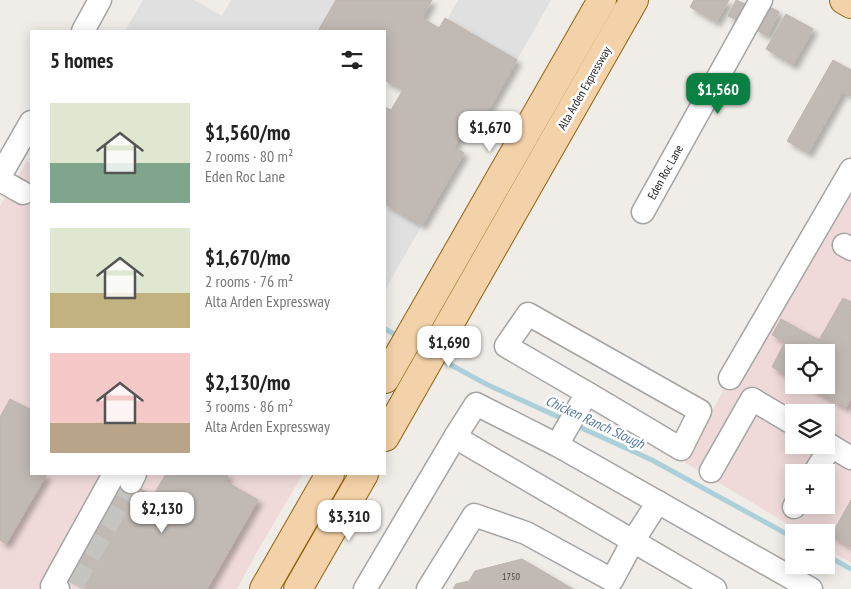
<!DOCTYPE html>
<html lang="en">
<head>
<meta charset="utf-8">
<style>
	body { margin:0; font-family:"PT Sans Narrow",sans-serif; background:#f6f6f6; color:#222; height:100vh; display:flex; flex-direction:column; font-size:19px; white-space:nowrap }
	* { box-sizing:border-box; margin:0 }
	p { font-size:16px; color:#767676 }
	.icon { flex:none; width:28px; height:28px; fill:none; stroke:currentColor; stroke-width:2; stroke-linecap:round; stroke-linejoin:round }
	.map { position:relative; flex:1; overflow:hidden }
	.side { position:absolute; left:30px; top:30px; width:356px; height:445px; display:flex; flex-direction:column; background:#fff; border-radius:0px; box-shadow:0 2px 12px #0003 }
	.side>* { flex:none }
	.fabs { position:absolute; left:785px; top:344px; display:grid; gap:10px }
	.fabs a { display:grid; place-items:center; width:50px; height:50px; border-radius:0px; background:#fff; box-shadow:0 2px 12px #0003; font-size:25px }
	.price { position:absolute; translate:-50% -42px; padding:0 11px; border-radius:10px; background:#fff; color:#222; font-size:16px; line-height:32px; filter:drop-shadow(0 1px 2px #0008) }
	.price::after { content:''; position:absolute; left:50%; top:30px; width:15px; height:11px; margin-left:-8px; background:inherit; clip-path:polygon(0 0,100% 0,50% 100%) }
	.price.selected { background:#0b8043; color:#fff }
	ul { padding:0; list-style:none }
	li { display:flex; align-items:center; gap:15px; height:125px; padding:0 20px }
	li span { display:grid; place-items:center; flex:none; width:140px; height:100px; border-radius:0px; color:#555 }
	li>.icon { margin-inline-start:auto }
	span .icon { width:60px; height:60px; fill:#fffc; stroke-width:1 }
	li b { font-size:21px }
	h2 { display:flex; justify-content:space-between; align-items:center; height:60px; padding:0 20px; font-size:21px }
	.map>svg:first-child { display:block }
	.commercial { fill:#efd9d9; fill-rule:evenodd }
	.parking { fill:#e0e0e0 }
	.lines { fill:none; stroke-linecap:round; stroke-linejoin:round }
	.stream { stroke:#acd0d9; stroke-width:5 }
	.building { fill:#c0b9b4; stroke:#c0b4ab; filter:url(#shadow) }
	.minor-tunnel { stroke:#c6c4c0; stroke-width:22; stroke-dasharray:22 11; stroke-linecap:butt }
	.minor-casing { stroke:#a4a4a4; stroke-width:25 }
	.major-casing { stroke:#8f620e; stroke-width:30 }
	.minor { stroke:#fff; stroke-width:22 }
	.major { stroke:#f4d2a9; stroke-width:28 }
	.labels { text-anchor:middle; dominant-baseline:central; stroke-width:5; stroke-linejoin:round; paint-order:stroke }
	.number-label { font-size:10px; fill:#484645 }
	.street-label { font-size:12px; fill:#202020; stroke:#fff }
	.water-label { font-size:14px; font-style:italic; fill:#527aa0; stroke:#fff }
</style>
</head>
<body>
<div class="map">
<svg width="851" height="589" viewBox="0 0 851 589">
	<defs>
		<filter id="shadow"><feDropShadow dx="4.5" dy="4.5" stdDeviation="2.5" flood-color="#0004"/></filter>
	</defs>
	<rect width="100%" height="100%" fill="#f0ede8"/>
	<g class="commercial">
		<path d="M851 154V563L826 548V532H801L684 462 723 391 719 385ZM794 352H826V385H794ZM794 412H826V445H794ZM794 472H826V505H794Z"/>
		<path d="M27 161 31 164V474H303L257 552 237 589H0V206Z"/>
	</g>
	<g class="parking">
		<path d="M143 0H194L222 16 231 0H336L318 31H125Z"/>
		<path d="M458 0H551L517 60 447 20Z"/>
		<path d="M385 204 422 225 385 290Z"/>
	</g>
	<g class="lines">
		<g class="stream">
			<path d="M385 329 400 337"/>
			<path d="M438 358 488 385 565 420"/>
			<path d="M575 425 652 460 794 538"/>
			<path d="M826 555 851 569"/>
		</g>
	</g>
	<g class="building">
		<path d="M336 0H432L422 18 439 28 445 18 517 60 476 132 466 126 454 147 464 153 422 225 385 204V107L391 110 403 90 386 81 385 82V31H318Z"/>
		<path d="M694 0H729L716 22 690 7Z"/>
		<path d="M736 0 748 5 739 21 728 16Z"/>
		<path d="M768 6 779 12 767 36 755 29Z"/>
		<path d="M786 14 813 29 793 65 766 49Z"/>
		<path d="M833 60 851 70V96L843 91 808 153 787 141Z"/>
		<path d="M843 298 851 302 850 310H851V398L846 408 805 385H826V352H794V379L772 367 785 342 772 335 781 319 819 340Z"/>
		<path d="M10 399 31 410V474H47L6 544 0 540V417Z"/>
		<path d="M166 474H229L225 481 258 500 207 589H90L63 573 118 476 153 496Z"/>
		<path d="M851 500V547L831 536Z"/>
		<path d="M522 559 573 589H453L456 584 469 581 475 571Z"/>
	</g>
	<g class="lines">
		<path class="minor-tunnel" d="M73 584 131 482"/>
		<defs>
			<g id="minor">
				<path d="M83 31 100 0"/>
				<path d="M0 176 31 122"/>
				<path d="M0 180 23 193"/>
				<path d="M643 212 761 0"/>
				<path d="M844 245 851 249"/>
				<path d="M730 378 851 170"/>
				<path d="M455 437 715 589"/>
				<path d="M826 443 851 458"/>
				<path d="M557 445 587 393 506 346 528 314 700 411 681 449 587 393"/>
				<path d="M711 471 752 399 794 424"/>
				<path d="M815 472 831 446"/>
				<path d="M131 482 135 474"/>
				<path d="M794 507 795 505"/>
				<path d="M58 589 52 586 114 474"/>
				<path d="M365 589 455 437 476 404 557 445 811 589"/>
				<path d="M428 589 474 515 526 533 612 580 633 541 658 502"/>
			</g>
			<g id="major">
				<path d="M844 0 851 4"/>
				<path d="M385 379 602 0"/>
				<path d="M385 437 634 0"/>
				<path d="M264 589 330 474"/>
				<path d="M298 589 364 474"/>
			</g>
		</defs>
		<use href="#minor" class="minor-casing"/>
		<use href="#major" class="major-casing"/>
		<use href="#minor" class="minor"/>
		<use href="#major" class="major"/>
	</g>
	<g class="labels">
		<g class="number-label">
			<text x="511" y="576">1750</text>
		</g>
		<g class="street-label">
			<text transform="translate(584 88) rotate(-60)">Alta Arden Expressway</text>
			<text transform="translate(665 172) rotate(-61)">Eden Roc Lane</text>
		</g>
		<g class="water-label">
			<text transform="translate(595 422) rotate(25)">Chicken Ranch Slough</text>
		</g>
	</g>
</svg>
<div class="fabs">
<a><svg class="icon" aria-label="locate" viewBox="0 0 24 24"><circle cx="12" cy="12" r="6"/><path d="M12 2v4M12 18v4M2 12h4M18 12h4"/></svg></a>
<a><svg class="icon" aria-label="layers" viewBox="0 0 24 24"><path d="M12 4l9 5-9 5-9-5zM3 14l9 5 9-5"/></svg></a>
<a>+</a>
<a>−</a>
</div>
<b class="price selected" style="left:718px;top:115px">$1,560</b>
<b class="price" style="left:490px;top:153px">$1,670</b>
<b class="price" style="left:449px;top:368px">$1,690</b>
<b class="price" style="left:162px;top:534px">$2,130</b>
<b class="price" style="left:349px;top:542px">$3,310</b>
<section class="side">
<h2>5 homes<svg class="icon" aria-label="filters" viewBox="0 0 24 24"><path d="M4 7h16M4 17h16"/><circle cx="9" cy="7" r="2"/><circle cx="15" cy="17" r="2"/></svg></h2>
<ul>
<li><span style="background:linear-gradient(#dfe7d0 60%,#7fa58c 0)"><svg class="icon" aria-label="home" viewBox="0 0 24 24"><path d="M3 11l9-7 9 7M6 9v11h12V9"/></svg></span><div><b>$1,560/mo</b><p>2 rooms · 80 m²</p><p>Eden Roc Lane</p></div></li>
<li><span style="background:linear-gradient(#dfe7d0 65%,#c2b280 0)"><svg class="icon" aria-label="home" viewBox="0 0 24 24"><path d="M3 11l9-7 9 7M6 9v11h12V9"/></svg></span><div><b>$1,670/mo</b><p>2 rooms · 76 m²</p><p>Alta Arden Expressway</p></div></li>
<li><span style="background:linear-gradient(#f6c9c9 70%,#b9a48a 0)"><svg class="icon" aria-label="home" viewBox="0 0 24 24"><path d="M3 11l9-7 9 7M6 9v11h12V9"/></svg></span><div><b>$2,130/mo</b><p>3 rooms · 86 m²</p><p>Alta Arden Expressway</p></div></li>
</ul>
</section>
</div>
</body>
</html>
